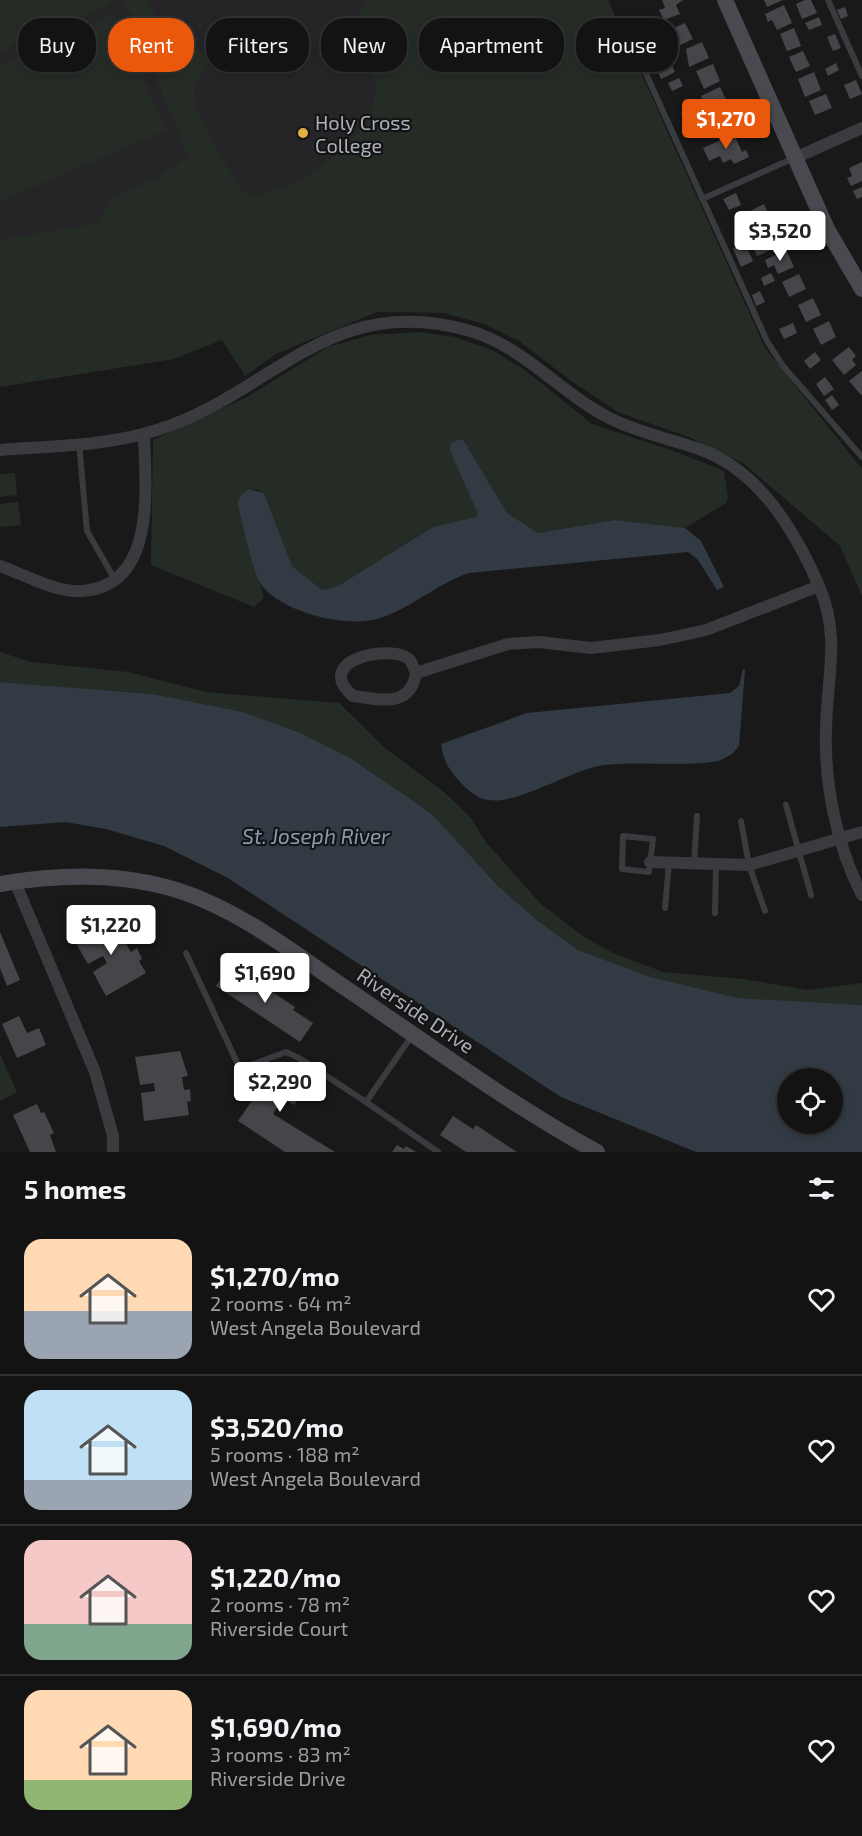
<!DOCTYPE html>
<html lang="en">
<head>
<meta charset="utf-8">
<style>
	body { margin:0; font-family:"Exo 2",sans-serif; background:#1c1c1d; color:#f1f3f6; height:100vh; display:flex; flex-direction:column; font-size:22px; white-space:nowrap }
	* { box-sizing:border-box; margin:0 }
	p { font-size:20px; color:#9d9ea0 }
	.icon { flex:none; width:33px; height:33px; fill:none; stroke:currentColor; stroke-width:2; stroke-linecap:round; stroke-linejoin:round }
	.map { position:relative; height:1152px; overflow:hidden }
	.sheet { display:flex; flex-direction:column; background:#131314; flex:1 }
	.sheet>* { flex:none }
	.hud { position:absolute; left:18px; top:18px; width:826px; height:54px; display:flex; gap:12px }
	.tools { position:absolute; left:777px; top:1068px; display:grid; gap:12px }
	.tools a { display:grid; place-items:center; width:66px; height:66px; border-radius:50%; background:#131314; box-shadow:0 3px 9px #0003,0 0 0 2px #323234; font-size:30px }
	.price { position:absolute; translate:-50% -51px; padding:0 14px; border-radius:6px; background:#fff; color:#222; font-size:20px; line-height:39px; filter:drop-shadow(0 2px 3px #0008) }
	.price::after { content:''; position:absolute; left:50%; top:36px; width:18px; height:14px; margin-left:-9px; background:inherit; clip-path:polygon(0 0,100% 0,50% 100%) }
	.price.active { background:#ea580c; color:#fff }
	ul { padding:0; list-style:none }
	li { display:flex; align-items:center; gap:18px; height:150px; padding:0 24px }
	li+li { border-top:2px solid #323234 }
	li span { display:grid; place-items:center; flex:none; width:168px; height:120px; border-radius:18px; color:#555 }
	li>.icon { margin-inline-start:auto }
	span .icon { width:72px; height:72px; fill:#fffc; stroke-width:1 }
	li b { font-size:26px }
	h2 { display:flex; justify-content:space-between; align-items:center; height:72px; padding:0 24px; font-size:26px }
	.pill { padding:0 21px; border-radius:24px; background:#131314; box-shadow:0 3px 9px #0003,0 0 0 2px #323234; font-size:21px; line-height:54px }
	.pill.active { background:#ea580c; color:#fff }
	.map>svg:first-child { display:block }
	.built { fill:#252527 }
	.green { fill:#252c26 }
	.water { fill:#323b43; fill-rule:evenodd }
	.building { fill:#46464a }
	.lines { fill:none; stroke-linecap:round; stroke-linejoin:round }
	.lane { stroke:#3a3b3f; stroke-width:6 }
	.street { stroke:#3a3b3f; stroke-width:12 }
	.secondary { stroke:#484a4f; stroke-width:16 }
	.poi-dot { fill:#e3b048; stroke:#141415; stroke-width:2 }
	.labels { text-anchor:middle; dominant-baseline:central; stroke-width:4.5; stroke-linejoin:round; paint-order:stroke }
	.poi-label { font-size:20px; fill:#acb0b9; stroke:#141415; text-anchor:start }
	.street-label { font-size:20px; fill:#acb0b9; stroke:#141415 }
	.water-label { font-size:21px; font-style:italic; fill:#869db1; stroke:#141415 }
</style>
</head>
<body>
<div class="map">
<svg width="862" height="1152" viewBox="0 0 862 1152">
	<rect width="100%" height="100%" fill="#19191a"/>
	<path class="built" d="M0 0H550L531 274 0 334Z"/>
	<g class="green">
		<path d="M0 0H110L111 4 0 52Z"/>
		<path d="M124 0H148L171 49C190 45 203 42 208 65L197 81 193 98 214 145 242 192 256 197C274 190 295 184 311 173 339 156 376 122 376 87L357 20 366 0H608L765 348 862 469V596L840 546 743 463 689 437 620 413 574 383 519 341 484 324 444 313 377 312 276 354 245 376 222 340 174 359 0 387V240L97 224 112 198 161 176 188 156Z"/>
		<path d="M115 14 166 130 0 201V65Z"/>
		<path d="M420 332 455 337 490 349 522 368 592 424 682 454 724 471 728 497 726 503 685 528 615 520 538 533 507 513 464 441 477 517 433 527 338 586 322 590 292 566 264 493C252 485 242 491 237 503L264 598 254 607 151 565 153 440 245 398 328 347 370 335Z"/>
		<path d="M15 473 17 495 0 497V474Z"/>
		<path d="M18 502 21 525 0 527V504Z"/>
		<path d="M0 652 31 662 128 672 206 692 339 703 385 748 443 791 472 819 485 841 541 904 583 936 613 953 663 972 743 979 808 990 862 983V1005L738 998 651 977 578 950 538 921 498 886 432 814 352 759 298 732 243 712 153 694 0 682Z"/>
		<path d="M0 1054 17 1092 0 1101Z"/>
	</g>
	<g class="water">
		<path d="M459 439 464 441 507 513 538 533 615 520 685 528 701 541 724 587 717 590 698 560 688 552 469 573C437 584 414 606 383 617 351 630 280 613 260 583 253 572 242 520 237 503L241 495 249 489 264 493 292 566 322 590 338 586 433 527 476 517 477 512 450 450V444Z"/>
		<path d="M743 669 745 670 739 746 732 754 719 761C682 767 643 761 605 765 571 769 519 805 488 800 478 799 468 790 461 783 450 772 443 760 441 744L527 713 730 693 739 686Z"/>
		<path d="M0 682 153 694 243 712 298 732 352 759 432 814 498 886 538 921 578 950 651 977 738 998 862 1005V1152H696L561 1097 228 878 164 846 106 829 65 822 0 827ZM788 1078H832V1124H788Z"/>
	</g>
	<g class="building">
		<path d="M662 0H683L676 5 680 14 664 20 659 10 665 8Z"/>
		<path d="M764 0H783L767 7Z"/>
		<path d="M805 0H811L817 13 802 19 796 4Z"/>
		<path d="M784 5 792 23 777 30 772 20 768 22 765 14Z"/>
		<path d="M845 7 848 16 841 19 837 10Z"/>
		<path d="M819 17 822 25 809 30 805 23Z"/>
		<path d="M685 23 693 39 674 48 667 31Z"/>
		<path d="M794 28 801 46 787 51 780 34Z"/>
		<path d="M835 34 841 48 833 51 827 37Z"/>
		<path d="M665 37 670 48 650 57 645 46Z"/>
		<path d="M702 42 709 58 689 67 686 49Z"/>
		<path d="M803 51 810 66 796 72 789 57Z"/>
		<path d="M671 63 675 72 661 79 657 70Z"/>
		<path d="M836 63 839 70 828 76 825 69Z"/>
		<path d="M713 64 720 81 704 89 696 71Z"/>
		<path d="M814 72 821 90 805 97 798 79Z"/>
		<path d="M679 78 683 86 672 91 668 83Z"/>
		<path d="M856 80 862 94 850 99 844 85Z"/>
		<path d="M720 87 728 104 708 113 701 96Z"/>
		<path d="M826 94 832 108 815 115 809 101Z"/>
		<path d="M694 107 698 118 685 123 681 113Z"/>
		<path d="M733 109 741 126 719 135 711 118Z"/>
		<path d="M697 122 700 131 689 136 686 127Z"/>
		<path d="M734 134 742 152 746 150 749 157 734 164 731 159 723 163 720 156 709 161 703 148Z"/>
		<path d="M862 162V181L851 186 847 178 852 176 849 168Z"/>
		<path d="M862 187V197L857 199 853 191Z"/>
		<path d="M736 193 741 205 729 210 723 199Z"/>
		<path d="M764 204 771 220 755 228 748 212Z"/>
		<path d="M774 227 782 245 757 256 749 238Z"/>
		<path d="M742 244 745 251 748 250 753 261 741 267 733 248Z"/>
		<path d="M786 250 794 267 778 274 774 265 768 268 765 260Z"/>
		<path d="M771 273 775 281 764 286 761 278Z"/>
		<path d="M799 274 806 289 789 297 782 282Z"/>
		<path d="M760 291 765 302 756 306 752 295Z"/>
		<path d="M813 298 821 315 806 322 798 305Z"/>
		<path d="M829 321 836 337 821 345 813 329Z"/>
		<path d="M793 323 797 333 784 339 779 329Z"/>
		<path d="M849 347 856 356 852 360 856 365 844 375 832 360Z"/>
		<path d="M815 352 821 360 810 369 804 361Z"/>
		<path d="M862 371V394L861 395 849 381Z"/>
		<path d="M825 377 834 389 824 396 816 384Z"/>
		<path d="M832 395 839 405 832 410 825 400Z"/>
		<path d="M113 919 119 930 123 927 129 937 124 940 131 952 137 948 142 959 139 961 146 973 106 996 93 972 107 963 103 956 88 964 74 940Z"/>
		<path d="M0 932 20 980 7 986 0 968Z"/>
		<path d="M228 968 247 981 250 977 295 1007 293 1010 313 1023 300 1042 216 986Z"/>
		<path d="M19 1016 27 1033 39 1028 46 1045 17 1058 2 1024Z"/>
		<path d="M180 1051 188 1076 182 1077 184 1090 190 1089 191 1101 187 1102 189 1115 144 1121 141 1093 155 1091 154 1083 140 1085 135 1057Z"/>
		<path d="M277 1064 283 1069 286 1065 304 1077 302 1081 308 1085 294 1105 283 1098 273 1114 335 1152H285L238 1121Z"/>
		<path d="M37 1104 41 1113 44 1112 54 1133 50 1135 56 1152H30L13 1115Z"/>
		<path d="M453 1116 473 1129 476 1125 517 1152H466L440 1135Z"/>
		<path d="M397 1145 404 1149 406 1146 416 1152H392Z"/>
	</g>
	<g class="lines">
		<g class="lane">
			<path d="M828 0 862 76"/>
			<path d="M633 45 767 341 783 366 862 457"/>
			<path d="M702 199 794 158"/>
			<path d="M79 443 87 531 114 578"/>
			<path d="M786 805 811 895"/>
			<path d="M741 821 749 865 765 911"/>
			<path d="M623 836 653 839 649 872 622 869Z"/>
			<path d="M694 863 697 816"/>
			<path d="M665 908 669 863"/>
			<path d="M715 913 716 864"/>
			<path d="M186 953 240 1069 286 1052 299 1058 366 1102 413 1034"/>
			<path d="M366 1102 438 1152"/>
		</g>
		<g class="street">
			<path d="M795 158 862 128"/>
			<path d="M0 450C51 446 108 446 157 430 272 394 328 292 467 330 526 346 563 398 618 422 645 434 674 440 702 450 760 472 795 531 819 586 841 637 827 676 826 729 824 783 837 847 862 895"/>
			<path d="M0 566C25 575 56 593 83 591 158 585 145 485 144 434"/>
			<path d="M416 673C410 709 380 699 353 696 310 659 395 643 410 660 413 664 414 670 416 673L508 644 539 642 591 648 660 640 706 630 819 586"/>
			<path d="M650 862 749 865 862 832"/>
			<path d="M15 882 95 1072 113 1136V1152"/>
		</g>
		<g class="secondary">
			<path d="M725 0 827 229 862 289"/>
			<path d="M0 884C60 874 121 872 180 891 240 911 290 950 341 985 425 1042 508 1103 597 1152"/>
		</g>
	</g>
	<circle class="poi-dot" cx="303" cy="133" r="6"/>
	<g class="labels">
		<g class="poi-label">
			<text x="315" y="122">Holy Cross<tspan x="315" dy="23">College</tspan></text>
		</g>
		<g class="street-label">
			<text transform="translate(416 1010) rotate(34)">Riverside Drive</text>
		</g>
		<g class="water-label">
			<text x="316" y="835">St. Joseph River</text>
		</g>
	</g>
</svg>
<div class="tools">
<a><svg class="icon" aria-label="locate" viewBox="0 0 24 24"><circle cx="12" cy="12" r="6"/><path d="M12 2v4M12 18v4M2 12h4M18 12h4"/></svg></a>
</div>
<b class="price active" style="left:726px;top:150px">$1,270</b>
<b class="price" style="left:780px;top:262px">$3,520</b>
<b class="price" style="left:111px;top:956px">$1,220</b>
<b class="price" style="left:265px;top:1004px">$1,690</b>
<b class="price" style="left:280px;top:1113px">$2,290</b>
<div class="hud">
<a class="pill">Buy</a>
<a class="pill active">Rent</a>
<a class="pill">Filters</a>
<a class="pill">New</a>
<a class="pill">Apartment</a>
<a class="pill">House</a>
</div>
</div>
<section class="sheet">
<h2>5 homes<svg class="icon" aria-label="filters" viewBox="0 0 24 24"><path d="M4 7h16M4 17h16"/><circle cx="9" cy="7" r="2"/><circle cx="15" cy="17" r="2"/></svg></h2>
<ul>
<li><span style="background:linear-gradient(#ffd9b3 60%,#9aa5b1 0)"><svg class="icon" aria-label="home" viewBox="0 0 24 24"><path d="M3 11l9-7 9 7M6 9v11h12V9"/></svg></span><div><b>$1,270/mo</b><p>2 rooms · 64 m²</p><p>West Angela Boulevard</p></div><svg class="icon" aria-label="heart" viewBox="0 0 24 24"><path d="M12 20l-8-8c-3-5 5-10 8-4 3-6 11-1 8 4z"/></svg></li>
<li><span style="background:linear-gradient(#bfe0f5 75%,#9aa5b1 0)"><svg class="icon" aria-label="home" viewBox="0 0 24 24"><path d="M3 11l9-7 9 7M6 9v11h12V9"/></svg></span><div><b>$3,520/mo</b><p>5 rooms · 188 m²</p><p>West Angela Boulevard</p></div><svg class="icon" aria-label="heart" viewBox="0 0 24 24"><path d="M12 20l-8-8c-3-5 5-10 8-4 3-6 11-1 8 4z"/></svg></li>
<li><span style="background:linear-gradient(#f6c9c9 70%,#7fa58c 0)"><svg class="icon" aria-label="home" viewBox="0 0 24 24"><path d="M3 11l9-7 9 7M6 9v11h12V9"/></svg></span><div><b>$1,220/mo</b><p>2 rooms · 78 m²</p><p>Riverside Court</p></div><svg class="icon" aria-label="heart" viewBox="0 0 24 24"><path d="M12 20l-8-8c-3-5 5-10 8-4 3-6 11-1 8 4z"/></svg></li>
<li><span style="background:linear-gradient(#ffd9b3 75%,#8fb573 0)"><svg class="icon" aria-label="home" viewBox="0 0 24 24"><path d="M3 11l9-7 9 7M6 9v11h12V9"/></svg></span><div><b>$1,690/mo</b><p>3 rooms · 83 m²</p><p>Riverside Drive</p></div><svg class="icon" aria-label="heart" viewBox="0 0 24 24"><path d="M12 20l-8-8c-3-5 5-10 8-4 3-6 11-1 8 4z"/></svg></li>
</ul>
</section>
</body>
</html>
